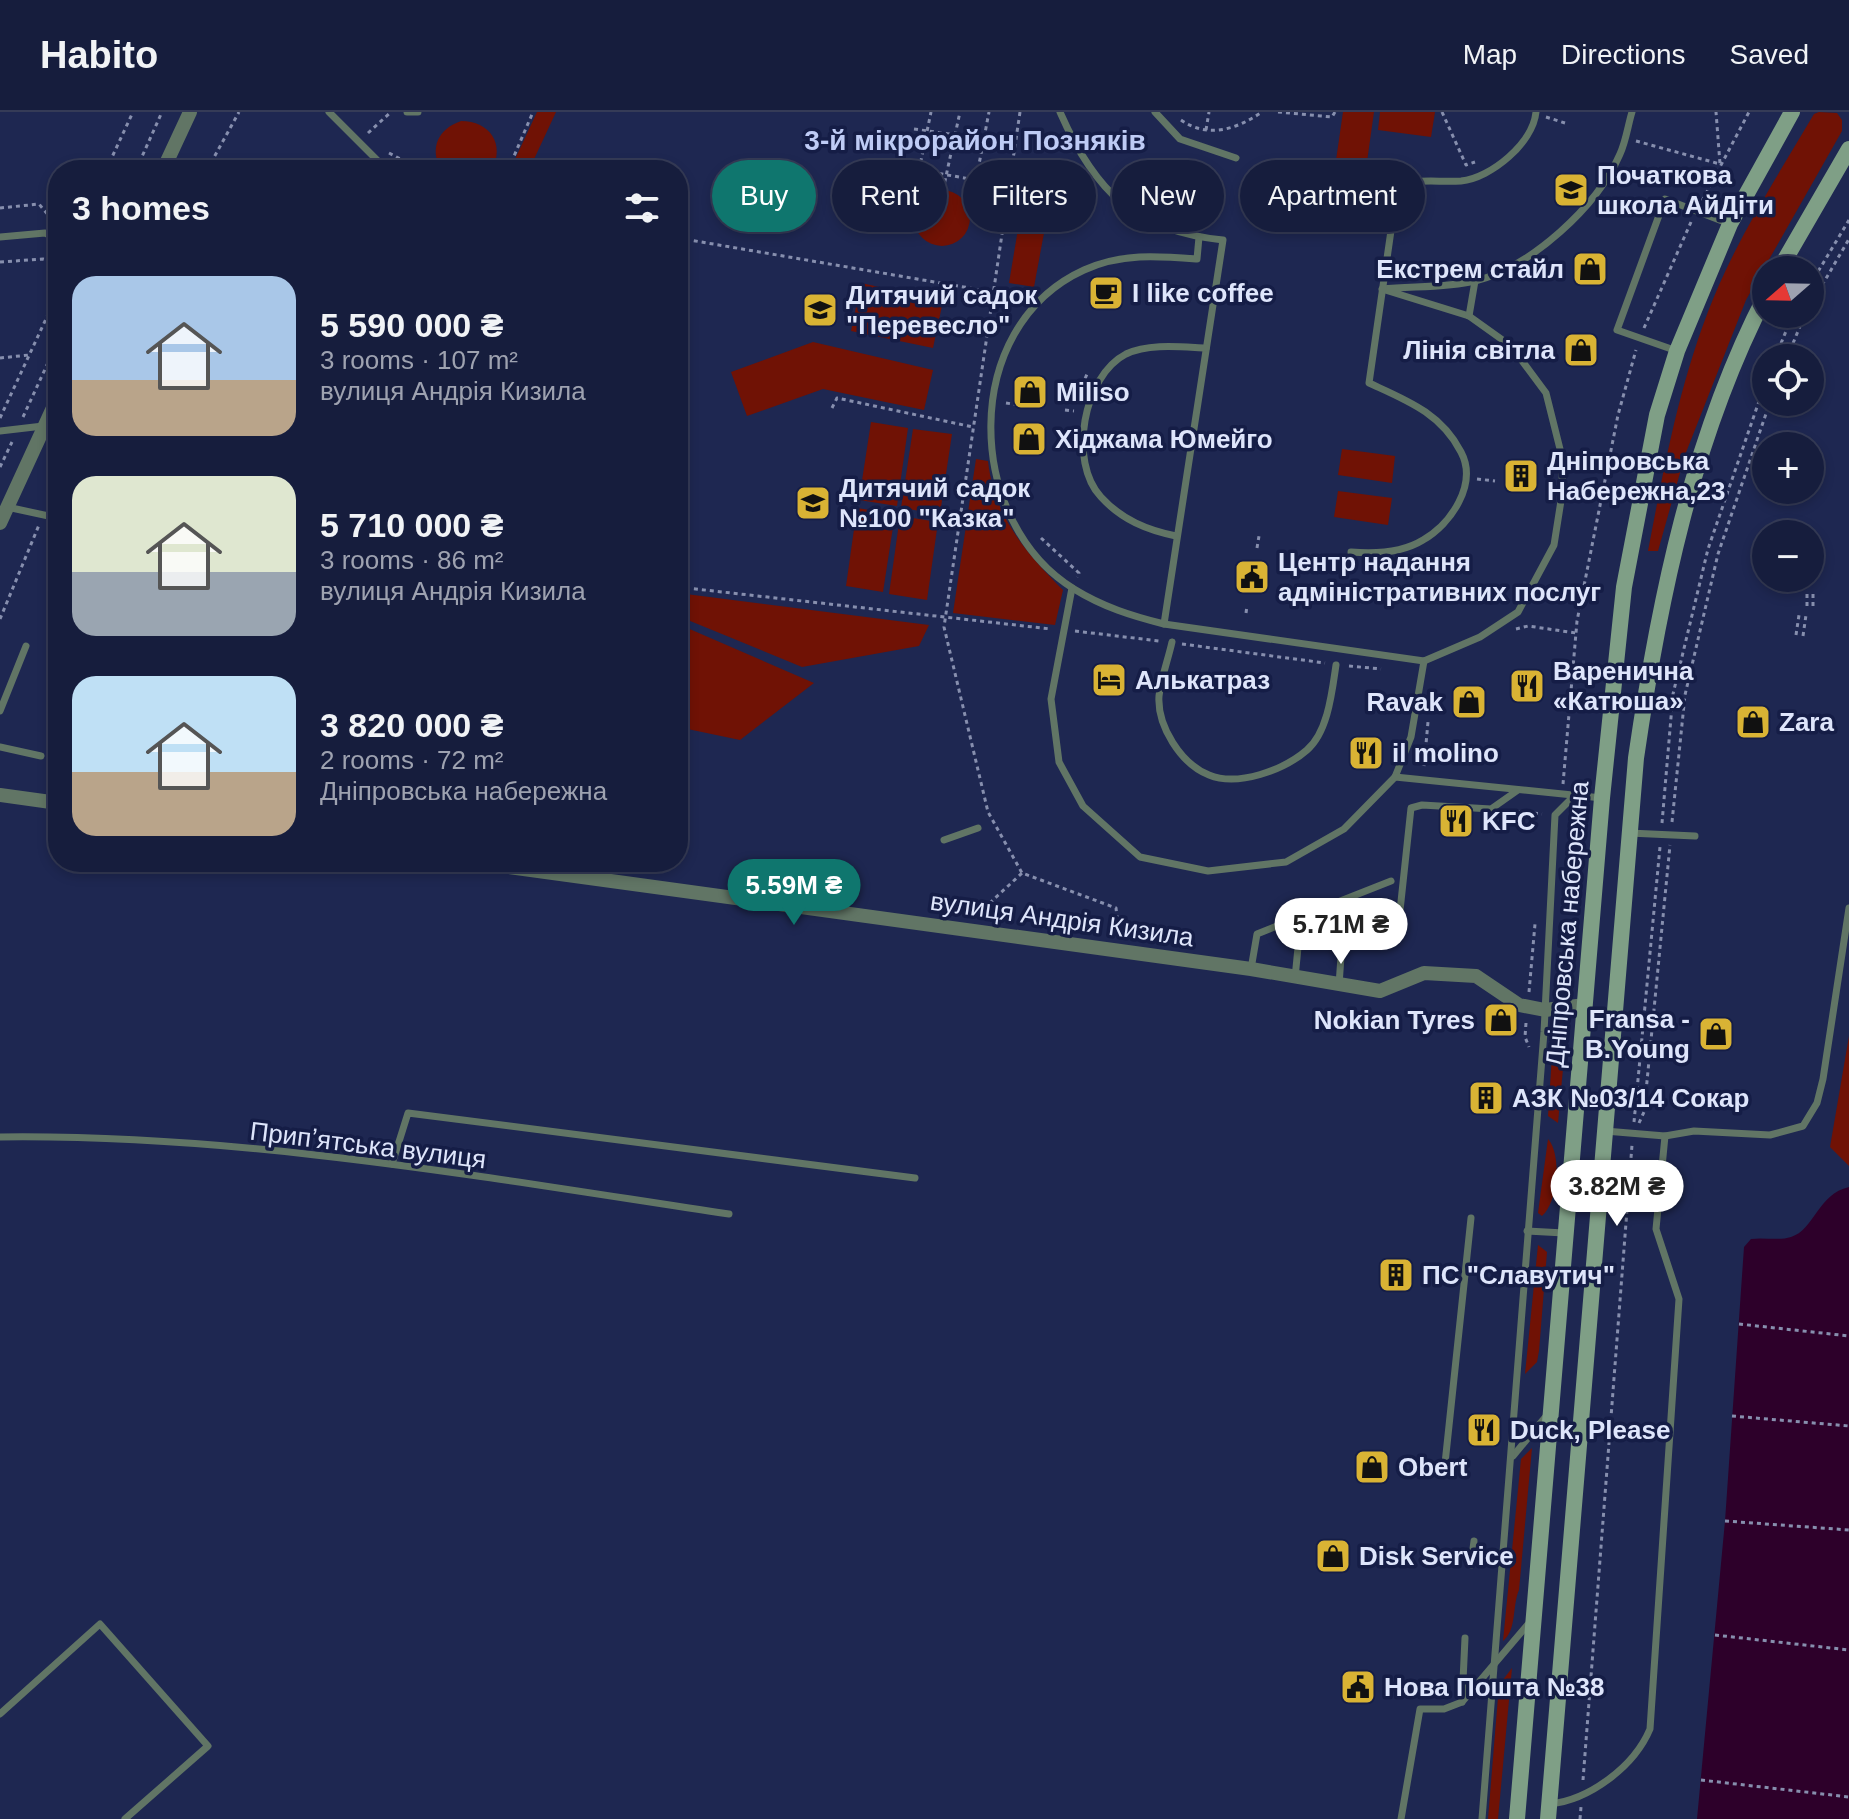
<!DOCTYPE html>
<html lang="en">
<head>
<meta charset="utf-8">
<style>
	body { margin:0; font-family:Helvetica,sans-serif; background:#232a48; color:#f1f3f6; height:100vh; display:flex; flex-direction:column; font-size:30px; white-space:nowrap }
	* { box-sizing:border-box; margin:0 }
	p { font-size:26px; color:#9ea2b0 }
	.icon { flex:none; width:44px; height:44px; fill:none; stroke:currentColor; stroke-width:2; stroke-linecap:round; stroke-linejoin:round }
	.map { position:relative; flex:1; overflow:hidden }
	.panel { position:absolute; left:48px; top:48px; width:640px; height:712px; display:flex; flex-direction:column; background:#161d3d; border-radius:32px; box-shadow:0 4px 12px #0003,0 0 0 2px #353b57 }
	.panel>* { flex:none }
	.banner { position:absolute; left:712px; top:48px; width:760px; height:72px; display:flex; gap:16px }
	.needle { width:52px; rotate:250deg }
	.buttons { position:absolute; left:1752px; top:144px; display:grid; gap:16px }
	.buttons a { display:grid; place-items:center; width:72px; height:72px; border-radius:50%; background:#161d3d; box-shadow:0 4px 12px #0003,0 0 0 2px #353b57; font-size:40px }
	.price { position:absolute; translate:-50% -68px; padding:0 18px; border-radius:28px; background:#fff; color:#222; font-size:26px; line-height:52px; filter:drop-shadow(0 2px 4px #0008) }
	.price::after { content:''; position:absolute; left:50%; top:48px; width:24px; height:18px; margin-left:-12px; background:inherit; clip-path:polygon(0 0,100% 0,50% 100%) }
	.price.on { background:#0f766e; color:#fff }
	ul { padding:0; list-style:none }
	li { display:flex; align-items:center; gap:24px; height:200px; padding:0 24px }
	li span { display:grid; place-items:center; flex:none; width:224px; height:160px; border-radius:24px; color:#555 }
	li>.icon { margin-inline-start:auto }
	span .icon { width:96px; height:96px; fill:#fffc; stroke-width:1 }
	li b { font-size:34px }
	h2 { display:flex; justify-content:space-between; align-items:center; height:96px; padding:0 24px; font-size:34px }
	.pill { padding:0 28px; border-radius:36px; background:#161d3d; box-shadow:0 4px 12px #0003,0 0 0 2px #353b57; font-size:28px; line-height:72px }
	.pill.on { background:#0f766e; color:#fff }
	header { display:flex; align-items:center; gap:48px; box-sizing:border-box; height:112px; padding:0 40px; background:#161d3d; border-bottom:2px solid #353b57 }
	header strong { font-size:38px }
	nav { display:flex; gap:44px; margin-inline-start:auto; font-size:28px }
	.map>svg:first-child { display:block }
	.green { fill:#701205 }
	.water { fill:#2d002a }
	.lines { fill:none; stroke-linecap:round; stroke-linejoin:round }
	.path { stroke:#878fae; stroke-width:3; stroke-dasharray:4 4; stroke-linecap:butt }
	.lane { stroke:#617565; stroke-width:7 }
	.street { stroke:#617565; stroke-width:14 }
	.secondary { stroke:#7f9f86; stroke-width:16 }
	.labels { text-anchor:middle; dominant-baseline:central; stroke-width:7; stroke-linejoin:round; paint-order:stroke }
	.poi-label { font-size:26px; font-weight:bold; fill:#dee5fb; stroke:#151d46; text-anchor:start }
	.street-label { font-size:26px; fill:#dee5fb; stroke:#151d46 }
	.neighbourhood-label { font-size:28px; font-weight:bold; fill:#becbf5; stroke:#151d46 }
</style>
</head>
<body>
<header>
<strong>Habito</strong>
<nav><a>Map</a><a>Directions</a><a>Saved</a></nav>
</header>
<div class="map">
<svg width="1849" height="1707" viewBox="0 0 1849 1707">
	<rect width="100%" height="100%" fill="#1e2751"/>
	<g class="green">
		<path d="M537 0H556L529 58H510Z"/>
		<path d="M1343 0H1374L1364 71 1342 68 1335 55Z"/>
		<path d="M1380 0H1435L1431 25 1378 18Z"/>
		<path d="M1819 0 1837 1 1842 8V19L1746 188 1685 343 1658 439H1648C1665 350 1682 257 1719 173 1745 114 1781 58 1814 2Z"/>
		<path d="M461 9C490 9 505 32 492 58H441C429 36 438 17 461 9Z"/>
		<circle cx="942" cy="106" r="28"/>
		<path d="M1020 105 1046 110 1034 175 1009 171Z"/>
		<path d="M861 171 943 189 933 236 851 219Z"/>
		<path d="M813 230 933 258 924 298 823 277 747 304 731 260Z"/>
		<path d="M871 310 908 316 897 394 859 388Z"/>
		<path d="M913 317 952 322 940 402 901 396Z"/>
		<path d="M1342 337 1395 344 1392 371 1338 363Z"/>
		<path d="M976 347 988 349C994 404 1026 441 1063 478L1055 513 953 501Z"/>
		<path d="M1338 379 1392 386 1388 413 1334 405Z"/>
		<path d="M857 396 895 402 883 480 846 474Z"/>
		<path d="M900 404 938 410 927 488 889 482Z"/>
		<path d="M678 481 929 513 919 534 802 555 678 504Z"/>
		<path d="M678 512 814 571 740 628 678 615Z"/>
		<path d="M1566 911 1567 913 1558 1011 1548 1004 1553 929Z"/>
		<path d="M1849 924V1054L1830 1035Z"/>
		<path d="M1548 1027C1562 1043 1558 1090 1542 1104L1538 1101Z"/>
		<path d="M1538 1133 1547 1140 1539 1239 1537 1250 1525 1262Z"/>
		<path d="M1532 1336 1519 1478C1512 1494 1517 1518 1503 1529L1521 1347Z"/>
		<path d="M1512 1556 1498 1707H1488L1499 1573Z"/>
	</g>
	<path class="water" d="M1849 1075V1707H1697L1725 1409 1744 1135 1751 1127C1764 1125 1779 1129 1791 1125 1814 1118 1818 1082 1849 1075Z"/>
	<g class="lines">
		<g class="path">
			<path d="M1020 0 944 515 988 700 1022 761 1116 796 1119 823"/>
			<path d="M1278 0 1332 5 1335 0"/>
			<path d="M1442 0 1466 53 1475 50"/>
			<path d="M1546 5 1565 11"/>
			<path d="M1181 8C1208 27 1237 17 1262 0"/>
			<path d="M914 17 984 27"/>
			<path d="M1206 18 1209 0"/>
			<path d="M368 21 391 0"/>
			<path d="M1636 29 1720 52 1716 0"/>
			<path d="M389 41 421 58"/>
			<path d="M106 58 133 0"/>
			<path d="M136 58 162 0"/>
			<path d="M207 58 239 0"/>
			<path d="M508 58 533 0"/>
			<path d="M919 58 931 0"/>
			<path d="M908 61 919 58 976 68 989 0"/>
			<path d="M943 78 960 0"/>
			<path d="M1702 89 1749 0"/>
			<path d="M1006 95 1088 76"/>
			<path d="M0 96 39 92 55 111"/>
			<path d="M678 126 993 180"/>
			<path d="M0 150 43 147 58 151"/>
			<path d="M1810 173 1849 108"/>
			<path d="M1810 194 1849 127"/>
			<path d="M1644 216 1691 110"/>
			<path d="M0 246 29 243"/>
			<path d="M1775 246 1793 202"/>
			<path d="M1787 246 1805 202"/>
			<path d="M1079 281 1087 262"/>
			<path d="M1006 291 1019 293"/>
			<path d="M832 296 837 286 973 315"/>
			<path d="M1065 298 1074 299"/>
			<path d="M23 305 58 229"/>
			<path d="M0 306 58 181"/>
			<path d="M0 355 12 330"/>
			<path d="M1477 367 1495 369"/>
			<path d="M49 391 58 373"/>
			<path d="M1041 426 1079 461 1077 465"/>
			<path d="M1257 436 1259 424"/>
			<path d="M678 475 1051 517"/>
			<path d="M1807 482V496"/>
			<path d="M1813 482V498"/>
			<path d="M1246 501 1247 494"/>
			<path d="M0 507 39 413"/>
			<path d="M1516 517 1528 514 1576 521"/>
			<path d="M1075 519 1159 529"/>
			<path d="M1796 523 1799 503"/>
			<path d="M1803 524 1806 503"/>
			<path d="M1182 532 1325 551"/>
			<path d="M1349 554 1381 557"/>
			<path d="M1424 654 1428 610"/>
			<path d="M1563 672 1577 509 1618 303 1636 238"/>
			<path d="M1510 699 1542 702"/>
			<path d="M1672 710 1685 583 1718 442 1770 290"/>
			<path d="M1662 711 1673 582 1708 437 1766 269"/>
			<path d="M978 802 1022 761"/>
			<path d="M1529 880 1535 812"/>
			<path d="M1526 911 1525 925 1529 935"/>
			<path d="M1634 1010 1660 735"/>
			<path d="M1639 1011 1644 1000 1670 733"/>
			<path d="M1739 1212 1849 1224"/>
			<path d="M1732 1304 1849 1314"/>
			<path d="M1725 1409 1849 1418"/>
			<path d="M1715 1523 1849 1538"/>
			<path d="M1583 1668 1632 1033"/>
			<path d="M1701 1668 1849 1685"/>
			<path d="M1580 1707 1581 1695"/>
		</g>
		<g class="lane">
			<path d="M329 0 378 49 377 58"/>
			<path d="M407 0H418"/>
			<path d="M1060 0C1095 80 1135 119 1223 128L1164 512 1424 549 1480 525 1518 500 1554 433 1563 376 1560 337 1546 281 1511 234 1469 204 1382 177C1412 174 1446 176 1475 169 1531 155 1597 95 1620 42 1626 29 1628 13 1632 0"/>
			<path d="M1155 0 1180 27 1236 46"/>
			<path d="M0 125 45 121 58 127"/>
			<path d="M1469 204 1475 169"/>
			<path d="M1677 239 1617 218 1665 87 1730 112"/>
			<path d="M0 319 43 314"/>
			<path d="M7 395 58 406"/>
			<path d="M1176 424C1147 418 1122 408 1101 385 1068 350 1083 264 1126 242 1149 231 1182 235 1206 236"/>
			<path d="M1351 440C1375 442 1402 441 1423 428 1451 412 1478 372 1461 340 1441 301 1406 288 1369 271L1396 84 1410 70C1427 68 1444 70 1461 69 1491 66 1533 31 1536 0"/>
			<path d="M1072 476 1051 587 1059 650 1083 694 1140 745 1208 759 1286 750 1344 717 1395 665 1411 625 1424 549"/>
			<path d="M1164 512C1132 504 1103 495 1074 477 964 409 959 215 1084 158 1121 141 1158 144 1197 147L1199 125"/>
			<path d="M1172 530C1168 548 1161 566 1159 584 1157 614 1181 652 1209 663 1238 675 1284 658 1307 638 1328 620 1332 580 1336 553"/>
			<path d="M0 599 26 534"/>
			<path d="M0 635 41 644"/>
			<path d="M1395 665 1602 686"/>
			<path d="M1629 721 1695 724"/>
			<path d="M944 728 978 716"/>
			<path d="M1386 819 1399 808 1411 696 1422 693 1491 697 1518 678"/>
			<path d="M1251 857 1257 822 1391 769"/>
			<path d="M1295 866 1301 805"/>
			<path d="M1339 873 1345 788"/>
			<path d="M1605 1019 1665 1024 1694 1019 1770 1023 1803 1014 1817 991 1823 967 1849 796"/>
			<path d="M0 1025C244 1022 488 1066 729 1102"/>
			<path d="M392 1052 408 1001 915 1066"/>
			<path d="M1527 1119 1564 1121"/>
			<path d="M1513 1344 1548 1302"/>
			<path d="M1444 1361 1471 1106"/>
			<path d="M1471 1453 1474 1429"/>
			<path d="M1462 1590 1465 1526"/>
			<path d="M0 1602 100 1512 208 1634 125 1707"/>
			<path d="M1550 1692C1589 1688 1634 1655 1650 1617L1679 1187 1656 1117 1665 1024"/>
			<path d="M1401 1707 1420 1597H1444L1462 1590 1530 1510"/>
			<path d="M1482 1707 1544 920 1555 703 1574 684"/>
		</g>
		<g class="street">
			<path d="M163 58 190 0"/>
			<path d="M0 411 58 285"/>
			<path d="M0 683 58 691"/>
			<path d="M473 750 1251 857 1380 879 1424 861 1476 864 1519 893 1545 898 1585 893"/>
		</g>
		<g class="secondary">
			<path d="M1779 158 1849 37"/>
			<path d="M1517 1707 1602 686 1624 475 1657 303 1677 239 1730 112 1792 0"/>
			<path d="M1548 1707 1636 646C1659 488 1692 326 1766 183"/>
		</g>
	</g>
	<defs>
		<symbol id="school-square" viewBox="-11 -11 22 22"><rect x="-9" y="-9" width="18" height="18" rx="4" fill="#d9b334" stroke="#151d46"/><path d="M0-5L7-2L0 1L-7-2ZM-4 1L0 2.5L4 1V4Q0 6-4 4Z" fill="#111"/></symbol>
		<symbol id="shop-square" viewBox="-11 -11 22 22"><rect x="-9" y="-9" width="18" height="18" rx="4" fill="#d9b334" stroke="#151d46"/><path d="M-5-2.5h2.3a2.7 3.5 0 0 1 5.4 0H5L5.5 6h-11ZM-1.5-2.5h3a1.5 2.3 0 0 0-3 0Z" fill="#111"/></symbol>
		<symbol id="cafe-square" viewBox="-11 -11 22 22"><rect x="-9" y="-9" width="18" height="18" rx="4" fill="#d9b334" stroke="#151d46"/><path d="M-5.5-4.5H6V0H3Q3 3.5 0 3.5H-2.5Q-5.5 3.5-5.5 0ZM3-3.2v2h1.7v-2ZM-6 4.5H4V6H-6Z" fill="#111"/></symbol>
		<symbol id="building-square" viewBox="-11 -11 22 22"><rect x="-9" y="-9" width="18" height="18" rx="4" fill="#d9b334" stroke="#151d46"/><path d="M-4-6H4V6H1V3H-1V6H-4ZM-2.5-4.3h1.7v1.8h-1.7ZM.8-4.3h1.7v1.8H.8ZM-2.5-1h1.7V.8h-1.7ZM.8-1h1.7V.8H.8Z" fill="#111"/></symbol>
		<symbol id="civic-square" viewBox="-11 -11 22 22"><rect x="-9" y="-9" width="18" height="18" rx="4" fill="#d9b334" stroke="#151d46"/><path d="M-.6-6.5H3V-4.5H.6V-3L4-1V1h2V6H-6V1h2V-1L-.6-3ZM-1.2 2.5V6h2.4V2.5Z" fill="#111"/></symbol>
		<symbol id="hotel-square" viewBox="-11 -11 22 22"><rect x="-9" y="-9" width="18" height="18" rx="4" fill="#d9b334" stroke="#151d46"/><path d="M-6-4.5h1.5V1H6V5H4.5V3h-9V5H-6ZM-4 0a1.8 1.8 0 1 1 3.6 0ZM.5 0V-2.5h3Q6-2.5 6 0Z" fill="#111"/></symbol>
		<symbol id="restaurant-square" viewBox="-11 -11 22 22"><rect x="-9" y="-9" width="18" height="18" rx="4" fill="#d9b334" stroke="#151d46"/><path d="M-5-6h1v4h1v-4h1v4h1v-4h1v5L-1.5 .5V6h-2V.5L-5-1ZM5-6V6H3V1.5H1.5Q1.5-4 5-6Z" fill="#111"/></symbol>
	</defs>
	<g fill-rule="evenodd">
		<use href="#school-square" x="1551" y="58" width="40" height="40"/>
		<use href="#shop-square" x="1570" y="137" width="40" height="40"/>
		<use href="#cafe-square" x="1086" y="161" width="40" height="40"/>
		<use href="#school-square" x="800" y="178" width="40" height="40"/>
		<use href="#shop-square" x="1561" y="218" width="40" height="40"/>
		<use href="#shop-square" x="1010" y="260" width="40" height="40"/>
		<use href="#shop-square" x="1009" y="307" width="40" height="40"/>
		<use href="#building-square" x="1501" y="344" width="40" height="40"/>
		<use href="#school-square" x="793" y="371" width="40" height="40"/>
		<use href="#civic-square" x="1232" y="445" width="40" height="40"/>
		<use href="#hotel-square" x="1089" y="548" width="40" height="40"/>
		<use href="#restaurant-square" x="1507" y="554" width="40" height="40"/>
		<use href="#shop-square" x="1449" y="570" width="40" height="40"/>
		<use href="#shop-square" x="1733" y="590" width="40" height="40"/>
		<use href="#restaurant-square" x="1346" y="621" width="40" height="40"/>
		<use href="#restaurant-square" x="1436" y="689" width="40" height="40"/>
		<use href="#shop-square" x="1481" y="888" width="40" height="40"/>
		<use href="#shop-square" x="1696" y="902" width="40" height="40"/>
		<use href="#building-square" x="1466" y="966" width="40" height="40"/>
		<use href="#building-square" x="1376" y="1143" width="40" height="40"/>
		<use href="#restaurant-square" x="1464" y="1298" width="40" height="40"/>
		<use href="#shop-square" x="1352" y="1335" width="40" height="40"/>
		<use href="#shop-square" x="1313" y="1424" width="40" height="40"/>
		<use href="#civic-square" x="1338" y="1555" width="40" height="40"/>
	</g>
	<g class="labels">
		<g class="poi-label">
			<text x="1597" y="63">Початкова<tspan x="1597" dy="30">школа АйДіти</tspan></text>
			<text x="1564" y="157" text-anchor="end">Екстрем стайл</text>
			<text x="1132" y="181">I like coffee</text>
			<text x="846" y="183">Дитячий садок<tspan x="846" dy="30">"Перевесло"</tspan></text>
			<text x="1555" y="238" text-anchor="end">Лінія світла</text>
			<text x="1056" y="280">Miliso</text>
			<text x="1055" y="327">Хіджама Юмейго</text>
			<text x="1547" y="349">Дніпровська<tspan x="1547" dy="30">Набережна,23</tspan></text>
			<text x="839" y="376">Дитячий садок<tspan x="839" dy="30">№100 "Казка"</tspan></text>
			<text x="1278" y="450">Центр надання<tspan x="1278" dy="30">адміністративних послуг</tspan></text>
			<text x="1553" y="559">Варенична<tspan x="1553" dy="30">«Катюша»</tspan></text>
			<text x="1135" y="568">Алькатраз</text>
			<text x="1443" y="590" text-anchor="end">Ravak</text>
			<text x="1779" y="610">Zara</text>
			<text x="1392" y="641">il molino</text>
			<text x="1482" y="709">KFC</text>
			<text x="1690" y="907" text-anchor="end">Fransa -<tspan x="1690" dy="30">B.Young</tspan></text>
			<text x="1475" y="908" text-anchor="end">Nokian Tyres</text>
			<text x="1512" y="986">АЗК №03/14 Сокар</text>
			<text x="1422" y="1163">ПС "Славутич"</text>
			<text x="1510" y="1318">Duck, Please</text>
			<text x="1398" y="1355">Obert</text>
			<text x="1359" y="1444">Disk Service</text>
			<text x="1384" y="1575">Нова Пошта №38</text>
		</g>
		<g class="street-label">
			<text transform="translate(1062 807) rotate(8)">вулиця Андрія Кизила</text>
			<text transform="translate(1567 812) rotate(-85)">Дніпровська набережна</text>
			<text transform="translate(368 1033) rotate(7)">Припʼятська вулиця</text>
		</g>
		<g class="neighbourhood-label">
			<text x="975" y="28">3-й мікрорайон Позняків</text>
		</g>
	</g>
</svg>
<div class="buttons">
<a><svg class="needle" viewBox="-14 -14 28 28"><path d="M0-13l5 13h-10z" fill="#e53935"/><path d="M0 13l5-13h-10z" fill="#9ea2b0"/></svg></a>
<a><svg class="icon" aria-label="locate" viewBox="0 0 24 24"><circle cx="12" cy="12" r="6"/><path d="M12 2v4M12 18v4M2 12h4M18 12h4"/></svg></a>
<a>+</a>
<a>−</a>
</div>
<b class="price on" style="left:794px;top:815px">5.59M ₴</b>
<b class="price" style="left:1341px;top:854px">5.71M ₴</b>
<b class="price" style="left:1617px;top:1116px">3.82M ₴</b>
<div class="banner">
<a class="pill on">Buy</a>
<a class="pill">Rent</a>
<a class="pill">Filters</a>
<a class="pill">New</a>
<a class="pill">Apartment</a>
</div>
<section class="panel">
<h2>3 homes<svg class="icon" aria-label="filters" viewBox="0 0 24 24"><path d="M4 7h16M4 17h16"/><circle cx="9" cy="7" r="2"/><circle cx="15" cy="17" r="2"/></svg></h2>
<ul>
<li><span style="background:linear-gradient(#a9c7e8 65%,#b9a48a 0)"><svg class="icon" aria-label="home" viewBox="0 0 24 24"><path d="M3 11l9-7 9 7M6 9v11h12V9"/></svg></span><div><b>5 590 000 ₴</b><p>3 rooms · 107 m²</p><p>вулиця Андрія Кизила</p></div></li>
<li><span style="background:linear-gradient(#dfe7d0 60%,#9aa5b1 0)"><svg class="icon" aria-label="home" viewBox="0 0 24 24"><path d="M3 11l9-7 9 7M6 9v11h12V9"/></svg></span><div><b>5 710 000 ₴</b><p>3 rooms · 86 m²</p><p>вулиця Андрія Кизила</p></div></li>
<li><span style="background:linear-gradient(#bfe0f5 60%,#b9a48a 0)"><svg class="icon" aria-label="home" viewBox="0 0 24 24"><path d="M3 11l9-7 9 7M6 9v11h12V9"/></svg></span><div><b>3 820 000 ₴</b><p>2 rooms · 72 m²</p><p>Дніпровська набережна</p></div></li>
</ul>
</section>
</div>
</body>
</html>
